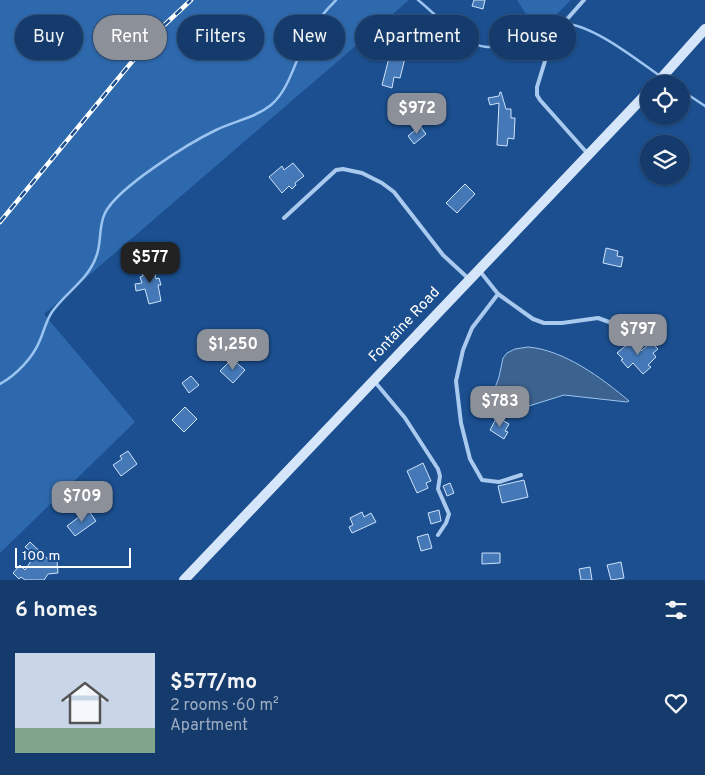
<!DOCTYPE html>
<html lang="en">
<head>
<meta charset="utf-8">
<style>
	body { margin:0; font-family:Overpass,sans-serif; background:#1d4271; color:#f1f3f6; height:100vh; display:flex; flex-direction:column; font-size:19px; white-space:nowrap }
	* { box-sizing:border-box; margin:0 }
	p { font-size:16px; color:#9dadc1 }
	.icon { flex:none; width:28px; height:28px; fill:none; stroke:currentColor; stroke-width:2; stroke-linecap:round; stroke-linejoin:round }
	.map { position:relative; height:580px; overflow:hidden }
	.panel { display:flex; flex-direction:column; background:#143b6b; flex:1 }
	.panel>* { flex:none }
	.guide { position:absolute; left:15px; top:15px; width:675px; height:45px; display:flex; gap:10px }
	.buttons { position:absolute; left:640px; top:75px; display:grid; gap:10px }
	.buttons a { display:grid; place-items:center; width:50px; height:50px; border-radius:50%; background:#143b6b; box-shadow:0 1px 4px #0004,0 0 0 1px #33557e; font-size:25px }
	.scale { position:absolute; left:15px; bottom:12px; width:116px; box-sizing:border-box; padding-left:5px; border:2px solid #fff; border-top:0; font-size:14px; line-height:18px; white-space:nowrap; color:#fff; -webkit-text-stroke:4px #1b4f8f; paint-order:stroke }
	.price { position:absolute; translate:-50% -42px; padding:0 11px; border-radius:10px; background:#8c9099; color:#fff; font-size:16px; line-height:32px; filter:drop-shadow(0 1px 2px #0008) }
	.price::after { content:''; position:absolute; left:50%; top:30px; width:15px; height:11px; margin-left:-8px; background:inherit; clip-path:polygon(0 0,100% 0,50% 100%) }
	.price.active { background:#222; color:#fff }
	ul { padding:0; list-style:none }
	li { display:flex; align-items:center; gap:15px; height:125px; padding:0 15px }
	li span { display:grid; place-items:center; flex:none; width:140px; height:100px; border-radius:0px; color:#555 }
	li>.icon { margin-inline-start:auto }
	span .icon { width:60px; height:60px; fill:#fffc; stroke-width:1 }
	li b { font-size:21px }
	h2 { display:flex; justify-content:space-between; align-items:center; height:60px; padding:0 15px; font-size:21px }
	.tag { padding:0 18px; border-radius:22px; background:#143b6b; box-shadow:0 1px 4px #0004,0 0 0 1px #33557e; font-size:18px; line-height:45px }
	.tag.active { background:#8c9099; color:#fff }
	.map>svg:first-child { display:block }
	.green { fill:#2e69ad }
	.water { fill:#3c6290; stroke:#9cc4f0 }
	.lines { fill:none; stroke-linecap:round; stroke-linejoin:round }
	.stream { stroke:#9cc4f0; stroke-width:2.5 }
	.building { fill:#4478b7; stroke:#cfe3fa }
	.service { stroke:#a9c9ee; stroke-width:4 }
	.secondary { stroke:#d6e6fa; stroke-width:10 }
	.rail-casing { stroke:#fff; stroke-width:4.5 }
	.rail { stroke:#1b4f8f; stroke-width:2.5; stroke-dasharray:8; stroke-linecap:butt }
	.labels { text-anchor:middle; dominant-baseline:central; stroke-width:5; stroke-linejoin:round; paint-order:stroke }
	.street-label { font-size:15px; fill:#fff; stroke:#1b4f8f }
</style>
</head>
<body>
<div class="map">
<svg width="705" height="580" viewBox="0 0 705 580">
	<rect width="100%" height="100%" fill="#1b4f8f"/>
	<g class="green">
		<path d="M0 0H409L44 314 135 422 0 553Z"/>
		<path d="M517 0H571L538 33Z"/>
	</g>
	<path class="water" d="M528 347C564 350 602 378 629 401L627 402 564 395 516 410H508L497 397 495 388 499 377 503 358 507 353 515 349Z"/>
	<g class="lines">
		<g class="stream">
			<path d="M418 0C436 14 463 46 487 47 502 48 516 36 529 31 539 27 552 23 563 23 595 26 634 58 660 76"/>
			<path d="M665 79 672 84"/>
			<path d="M681 90 705 106"/>
			<path d="M0 384C16 375 33 358 40 340 44 331 46 321 52 312 65 293 88 280 96 257 102 243 98 227 105 213 118 187 189 143 216 130 234 121 255 118 271 105 290 89 296 57 308 36 315 23 325 11 336 0"/>
		</g>
	</g>
	<g class="building">
		<path d="M474 0H485L483 9 472 6Z"/>
		<path d="M390 54 405 58 400 78 394 77 392 88 382 85Z"/>
		<path d="M500 92H501L506 109H511V118H515L514 139 508 138 507 146 497 145 499 103 490 105 488 98 499 96Z"/>
		<path d="M420 126 426 134 414 144 408 136Z"/>
		<path d="M293 163 304 176 295 183 296 185 292 189 289 186 282 193 269 177 282 166 284 170Z"/>
		<path d="M465 184 475 194 457 213 446 203Z"/>
		<path d="M606 248 618 251 617 256 623 257 621 267 603 263Z"/>
		<path d="M153 264 156 279 159 278 161 285H158L161 301 149 304 145 289 136 291 135 284 142 283 140 277 143 276 141 267Z"/>
		<path d="M631 341 641 351 651 342 658 349 653 353 656 357 648 365 651 367 643 374 633 363 628 368 621 360 623 359 617 353Z"/>
		<path d="M232 359 245 370 233 383 220 371Z"/>
		<path d="M191 376 199 385 189 393 182 383Z"/>
		<path d="M185 407 197 419 184 432 172 420Z"/>
		<path d="M497 417 509 424 505 431 508 432 504 439 490 430Z"/>
		<path d="M128 451 137 464 121 476 113 465 122 459 120 456Z"/>
		<path d="M423 463 431 481 426 483 428 488 417 493 407 471Z"/>
		<path d="M524 480 528 497 502 503 498 486Z"/>
		<path d="M450 483 454 493 447 496 443 486Z"/>
		<path d="M88 510 96 521 75 536 67 526Z"/>
		<path d="M439 510 441 521 431 524 428 513Z"/>
		<path d="M362 512 364 517 371 513 376 522 352 533 349 527 353 525 350 518Z"/>
		<path d="M428 534 432 548 421 551 417 537Z"/>
		<path d="M30 542 48 559 50 556 55 561H57L58 573 48 574 44 580H25L21 577 19 579 13 573 20 565 25 570 35 555 25 547Z"/>
		<path d="M482 553H500V563L482 564Z"/>
		<path d="M621 562 624 578 611 580 607 565Z"/>
		<path d="M590 567 592 580H581L579 569Z"/>
	</g>
	<g class="lines">
		<g class="service">
			<path d="M584 0 553 35 537 87V95L540 100 588 154"/>
			<path d="M284 218 336 170 343 169 362 173 382 183 394 192 443 255 469 279"/>
			<path d="M479 270 498 294 472 328 463 350 456 381 461 423 470 459 482 480 499 482 521 475"/>
			<path d="M498 294 533 319 544 323H562L598 318 623 327"/>
			<path d="M375 382 405 418 438 469 440 476 438 489 449 514 446 523 438 535"/>
		</g>
		<g class="secondary">
			<path d="M656 84 705 29"/>
			<path d="M184 580 649 91"/>
		</g>
		<defs>
			<path id="rail" d="M0 222 135 58 159 30 191 0"/>
		</defs>
		<use href="#rail" class="rail-casing"/>
		<use href="#rail" class="rail"/>
	</g>
	<g class="labels">
		<g class="street-label">
			<text transform="translate(405 325) rotate(-47)">Fontaine Road</text>
		</g>
	</g>
</svg>
<div class="buttons">
<a><svg class="icon" aria-label="locate" viewBox="0 0 24 24"><circle cx="12" cy="12" r="6"/><path d="M12 2v4M12 18v4M2 12h4M18 12h4"/></svg></a>
<a><svg class="icon" aria-label="layers" viewBox="0 0 24 24"><path d="M12 4l9 5-9 5-9-5zM3 14l9 5 9-5"/></svg></a>
</div>
<div class="scale">100 m</div>
<b class="price" style="left:417px;top:135px">$972</b>
<b class="price active" style="left:150px;top:284px">$577</b>
<b class="price" style="left:638px;top:356px">$797</b>
<b class="price" style="left:233px;top:371px">$1,250</b>
<b class="price" style="left:500px;top:428px">$783</b>
<b class="price" style="left:82px;top:523px">$709</b>
<div class="guide">
<a class="tag">Buy</a>
<a class="tag active">Rent</a>
<a class="tag">Filters</a>
<a class="tag">New</a>
<a class="tag">Apartment</a>
<a class="tag">House</a>
</div>
</div>
<section class="panel">
<h2>6 homes<svg class="icon" aria-label="filters" viewBox="0 0 24 24"><path d="M4 7h16M4 17h16"/><circle cx="9" cy="7" r="2"/><circle cx="15" cy="17" r="2"/></svg></h2>
<ul>
<li><span style="background:linear-gradient(#c9d6e8 75%,#7fa58c 0)"><svg class="icon" aria-label="home" viewBox="0 0 24 24"><path d="M3 11l9-7 9 7M6 9v11h12V9"/></svg></span><div><b>$577/mo</b><p>2 rooms · 60 m²</p><p>Apartment</p></div><svg class="icon" aria-label="heart" viewBox="0 0 24 24"><path d="M12 20l-8-8c-3-5 5-10 8-4 3-6 11-1 8 4z"/></svg></li>
</ul>
</section>
</body>
</html>
